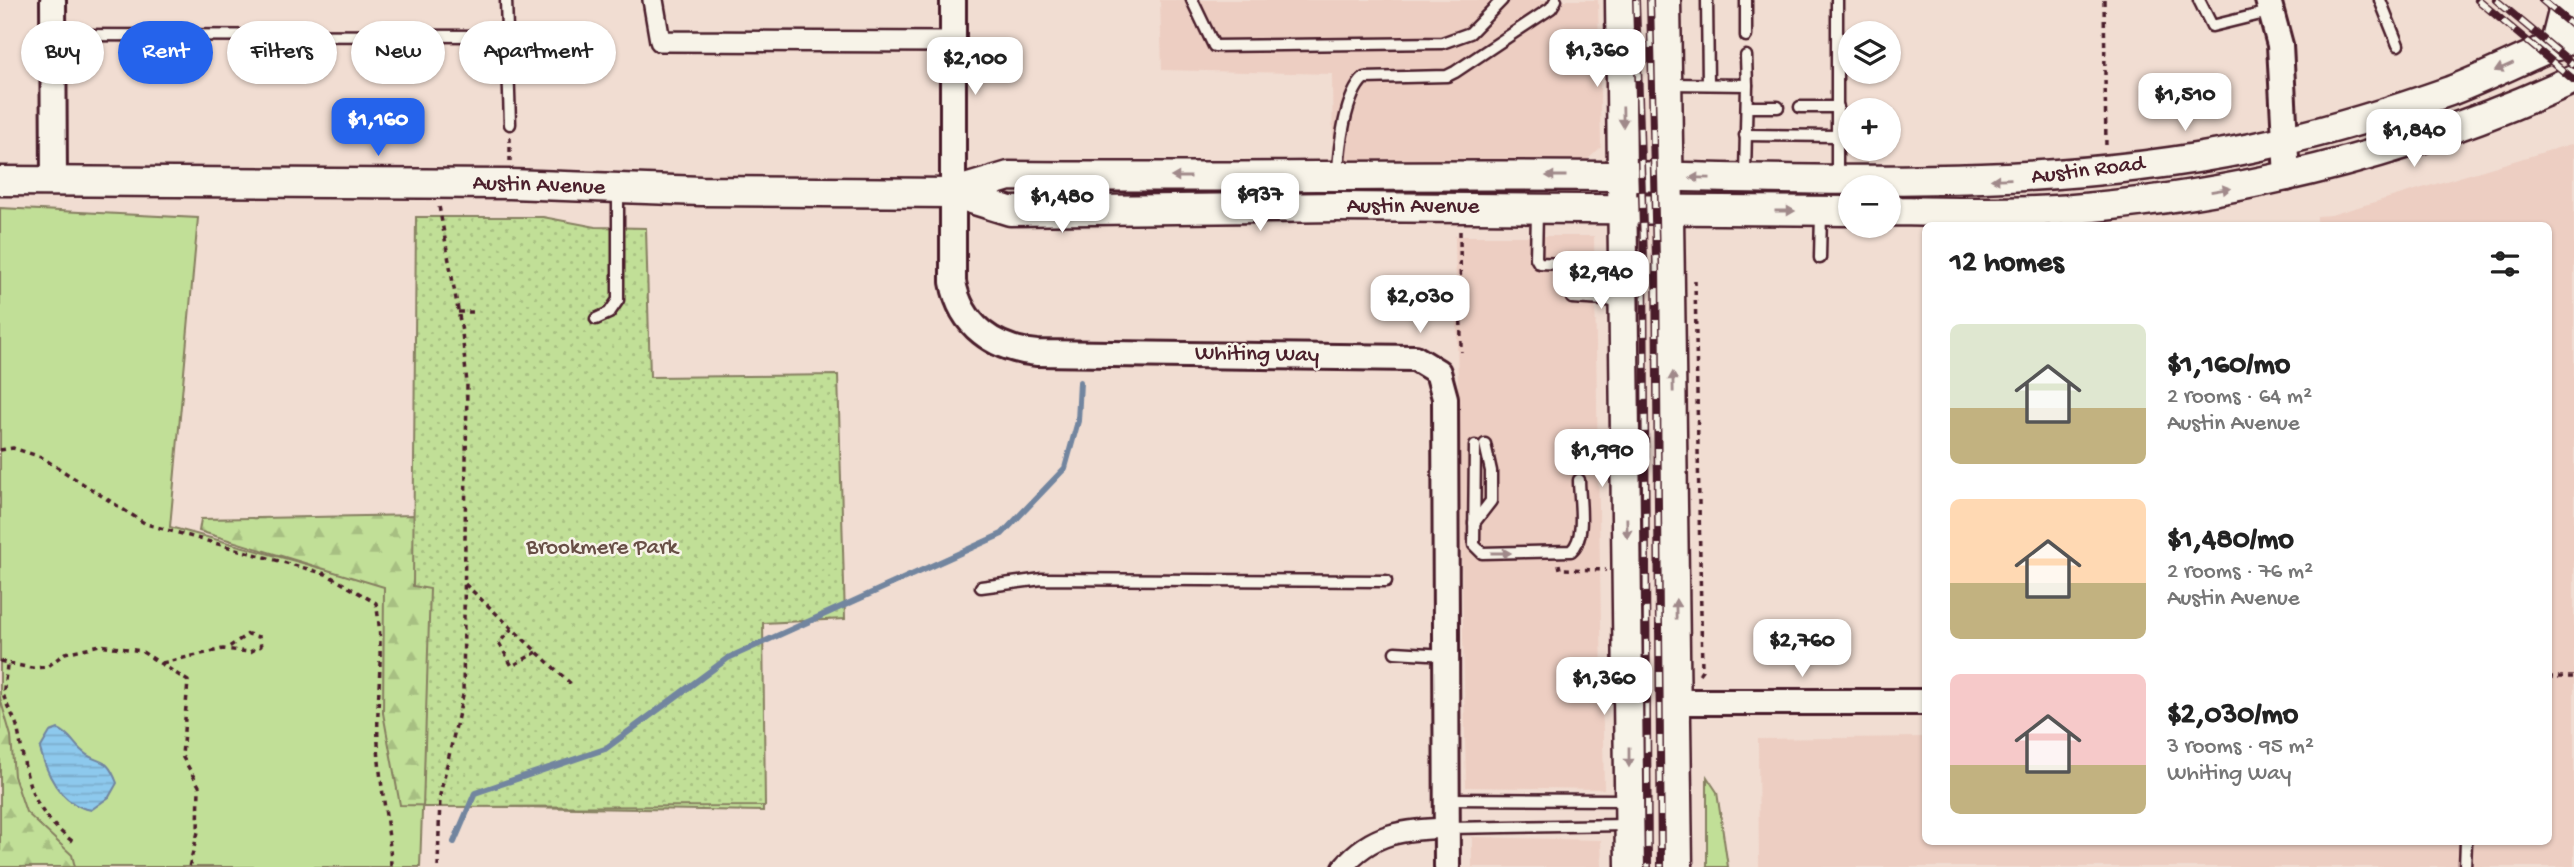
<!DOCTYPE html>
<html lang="en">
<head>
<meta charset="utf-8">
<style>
	body { margin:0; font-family:"Gochi Hand",sans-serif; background:#f6f6f6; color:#222; height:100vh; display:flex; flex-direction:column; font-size:26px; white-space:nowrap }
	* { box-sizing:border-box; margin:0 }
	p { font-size:23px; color:#767676 }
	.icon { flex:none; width:38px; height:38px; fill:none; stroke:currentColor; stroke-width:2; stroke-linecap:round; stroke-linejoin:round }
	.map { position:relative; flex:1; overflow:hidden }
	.side { position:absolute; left:1922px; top:222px; width:630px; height:623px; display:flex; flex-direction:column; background:#fff; border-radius:10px; box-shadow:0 2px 5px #0004 }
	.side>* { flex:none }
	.hud { position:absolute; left:21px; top:21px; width:665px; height:63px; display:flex; gap:14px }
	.fabs { position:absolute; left:1838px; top:21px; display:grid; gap:14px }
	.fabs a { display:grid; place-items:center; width:63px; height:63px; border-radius:50%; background:#fff; box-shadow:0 2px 5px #0004; font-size:35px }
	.price { position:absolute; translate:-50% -60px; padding:0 16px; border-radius:14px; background:#fff; color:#222; font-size:23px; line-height:46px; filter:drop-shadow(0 2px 4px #0008) }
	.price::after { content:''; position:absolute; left:50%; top:42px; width:21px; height:16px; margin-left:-10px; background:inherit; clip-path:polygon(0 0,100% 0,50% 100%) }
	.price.on { background:#2563eb; color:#fff }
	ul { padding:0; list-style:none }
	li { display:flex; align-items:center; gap:21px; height:175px; padding:0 28px }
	li span { display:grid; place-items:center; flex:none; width:196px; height:140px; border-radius:10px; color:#555 }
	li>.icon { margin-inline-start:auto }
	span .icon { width:84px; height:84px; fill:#fffc; stroke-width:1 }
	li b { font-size:30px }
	h2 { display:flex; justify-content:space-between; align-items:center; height:84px; padding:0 28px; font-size:30px }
	.tag { padding:0 24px; border-radius:32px; background:#fff; box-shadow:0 2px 5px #0004; font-size:24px; line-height:63px }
	.tag.on { background:#2563eb; color:#fff }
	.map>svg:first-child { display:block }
	.built { fill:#edcec2 }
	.green { fill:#c1df97; stroke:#867f61; stroke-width:2 }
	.forest { fill:url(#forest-firs); stroke:#867f61; stroke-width:2 }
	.park { fill:url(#park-dots); stroke:#867f61; stroke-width:2 }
	.water { fill:url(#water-rules); stroke:#72859f; stroke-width:2 }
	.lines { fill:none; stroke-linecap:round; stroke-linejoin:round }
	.stream { stroke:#72859f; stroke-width:6 }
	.service-casing { stroke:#4a1f2b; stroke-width:15 }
	.minor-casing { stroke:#4a1f2b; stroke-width:24 }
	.tertiary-casing { stroke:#4a1f2b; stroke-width:30 }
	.secondary-casing { stroke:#4a1f2b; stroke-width:33 }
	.primary-casing { stroke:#4a1f2b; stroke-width:37 }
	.path { stroke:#4a1f2b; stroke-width:3.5; stroke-dasharray:5 5; stroke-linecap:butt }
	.service { stroke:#f7f3e8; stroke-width:10 }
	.minor { stroke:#f7f3e8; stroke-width:19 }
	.tertiary { stroke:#f7f3e8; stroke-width:24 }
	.secondary { stroke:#f7f3e8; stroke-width:28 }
	.primary { stroke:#f7f3e8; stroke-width:32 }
	.rail-casing { stroke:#4a1f2b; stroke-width:8 }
	.rail { stroke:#f7f3e8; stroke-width:5; stroke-dasharray:16; stroke-linecap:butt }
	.oneway { fill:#a0898a }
	.labels { text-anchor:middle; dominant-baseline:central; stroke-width:5; stroke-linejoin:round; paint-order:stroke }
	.street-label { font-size:23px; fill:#4a1f2b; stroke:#f7f3e8 }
	.park-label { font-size:23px; fill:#684f46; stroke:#f7f3e8 }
</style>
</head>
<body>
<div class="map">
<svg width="2574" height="867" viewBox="0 0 2574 867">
	<defs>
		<pattern id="forest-firs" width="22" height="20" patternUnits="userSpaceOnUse" patternTransform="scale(1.75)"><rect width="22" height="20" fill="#c1df97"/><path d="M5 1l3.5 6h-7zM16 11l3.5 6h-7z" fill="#a7bf82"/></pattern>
		<pattern id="park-dots" width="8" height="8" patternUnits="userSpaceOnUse" patternTransform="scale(1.75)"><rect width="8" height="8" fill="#c1df97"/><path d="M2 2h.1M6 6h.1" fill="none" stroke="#a7bf82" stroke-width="1.8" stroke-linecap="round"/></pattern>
		<pattern id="water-rules" width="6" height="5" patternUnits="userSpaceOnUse" patternTransform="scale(1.75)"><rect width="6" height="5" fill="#8dc9ed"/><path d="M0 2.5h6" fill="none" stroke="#7baccb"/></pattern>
	</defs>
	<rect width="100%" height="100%" fill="#f1ddd2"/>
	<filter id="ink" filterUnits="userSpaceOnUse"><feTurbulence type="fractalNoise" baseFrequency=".0143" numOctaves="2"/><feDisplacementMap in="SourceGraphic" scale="14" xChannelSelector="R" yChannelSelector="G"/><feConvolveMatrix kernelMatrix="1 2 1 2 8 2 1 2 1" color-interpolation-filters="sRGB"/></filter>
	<g filter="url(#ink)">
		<g class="built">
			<path d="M1160 0H1598L1601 147 1585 162H1333L1332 74 1162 70Z"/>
			<path d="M2571 144 2574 145V867H1759L1758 739 1925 737V842H2548V226H2317V216L2331 215Z"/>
			<path d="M1455 236H1594L1604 789 1466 787Z"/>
			<path d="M1472 837 1601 840 1602 867H1472Z"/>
		</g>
		<g class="green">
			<path d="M0 208 198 218 170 527 365 580 430 588 420 867H0Z"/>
			<path d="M1707 777 1717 792 1728 867H1707Z"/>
		</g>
		<g class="forest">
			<path d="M416 515 759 638 763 811 400 805 383 713 384 587 199 531 201 519Z"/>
			<path d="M0 698 11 736 14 776 26 812 72 855 75 867H0Z"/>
		</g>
		<path class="park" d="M416 217H543L596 227 646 228 650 377 838 375 845 619 763 623 765 806 423 807 430 589 413 586Z"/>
		<path class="water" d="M58 729C70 734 73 743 82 751 99 767 105 752 117 783L109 797 91 810C60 805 47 775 40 749L50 732Z"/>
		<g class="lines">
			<path class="stream" d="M454 842 475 793 605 749 728 658 1002 534 1065 468 1078 421 1080 382"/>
			<defs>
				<g id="service">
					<path d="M506 0 510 124"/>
					<path d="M1192 0 1214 46 1442 43 1470 33 1502 0"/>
					<path d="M1707 0 1708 84"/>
					<path d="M1746 0V36"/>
					<path d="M1837 0V178"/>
					<path d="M2199 0 2212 26 2269 12"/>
					<path d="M2380 0 2398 45"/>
					<path d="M53 35 507 36"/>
					<path d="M1746 56 1747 85"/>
					<path d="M1670 84 1747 85 1745 175"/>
					<path d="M1748 107H1778"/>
					<path d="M1800 107H1838"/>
					<path d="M1745 135 1838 136"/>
					<path d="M1338 173C1339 148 1345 95 1364 78L1447 76 1455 72 1551 8 1556 0"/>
					<path d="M1537 212 1536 258 1539 263 1565 264 1570 273 1572 298 1621 301"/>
					<path d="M1820 258 1821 212"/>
					<path d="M596 319 609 313 618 300V191"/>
					<path d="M1475 446 1474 545 1482 553 1571 551C1587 538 1579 499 1579 480"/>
					<path d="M1474 523 1491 501V471L1485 444"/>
					<path d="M981 587 1042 579 1386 581"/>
					<path d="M1395 652 1446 655"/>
					<path d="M1448 799 1625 800"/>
					<path d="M1449 828 1626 825"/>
					<path d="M2465 867 2466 842"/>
				</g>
				<g id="minor">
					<path d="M653 0 660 41 953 42"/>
					<path d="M1343 867C1372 832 1404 830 1447 828"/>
				</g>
				<g id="tertiary">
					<path d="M53 0 54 181"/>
					<path d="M953 0V282C961 326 994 349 1037 353L1415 358 1438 372 1445 398 1447 867"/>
					<path d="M2268 0 2280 45 2287 178"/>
					<path d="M1678 702H1925"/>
				</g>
				<g id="secondary">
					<path d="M1620 0 1630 867"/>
					<path d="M1666 0 1678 867"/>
					<path d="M0 181 510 184 701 191 952 193 1009 176C1214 178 1419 174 1623 176 1833 179 2043 191 2251 148 2318 134 2385 114 2450 91 2492 75 2532 54 2574 37"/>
					<path d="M952 193 1010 211 1338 207 1850 211"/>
					<path d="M1888 211C1953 212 2019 214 2084 208 2255 192 2418 151 2574 79"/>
				</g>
				<path id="primary" d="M2557 44 2565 12 2563 0"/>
			</defs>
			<use href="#service" class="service-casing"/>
			<use href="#minor" class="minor-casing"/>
			<use href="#tertiary" class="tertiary-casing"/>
			<use href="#secondary" class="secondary-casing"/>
			<use href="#primary" class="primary-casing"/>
			<g class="path">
				<path d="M2104 0 2106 148"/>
				<path d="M510 137V161"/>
				<path d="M1460 231 1461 352"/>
				<path d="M1695 280 1702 670 1699 674"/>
				<path d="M458 312H478"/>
				<path d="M0 450 13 448 41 457 146 524 326 574 376 603C385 651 376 696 378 743 379 785 390 825 391 867"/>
				<path d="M1559 564 1560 569 1606 570"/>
				<path d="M465 584 573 686"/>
				<path d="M512 628 499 643 512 666 537 652"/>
				<path d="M0 661 7 663"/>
				<path d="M162 663 223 649 250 652 261 646 259 637 248 634 226 649"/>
				<path d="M2548 677H2574"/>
				<path d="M72 841C26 805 28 778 17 726 14 716 6 706 4 696 3 686 7 673 7 663L32 668 47 667 65 653 100 645 141 651 188 681 182 756 199 786 198 832 189 867"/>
				<path d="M438 867 440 795 463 695 467 384 462 332 439 206"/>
			</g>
			<use href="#service" class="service"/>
			<use href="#minor" class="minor"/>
			<use href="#tertiary" class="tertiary"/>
			<use href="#secondary" class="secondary"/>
			<use href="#primary" class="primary"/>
			<defs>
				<g id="rail">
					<path d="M1636 0 1644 261 1648 867"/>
					<path d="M1650 0 1656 261 1661 867"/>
					<path d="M2478 0 2574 80"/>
					<path d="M2496 0 2574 65"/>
					<path d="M2542 0 2574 27"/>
				</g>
			</defs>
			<use href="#rail" class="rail-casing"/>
			<use href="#rail" class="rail"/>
		</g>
		<defs><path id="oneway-solid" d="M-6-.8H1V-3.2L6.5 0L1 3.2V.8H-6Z" transform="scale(1.75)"/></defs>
		<g class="oneway">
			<use href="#oneway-solid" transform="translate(2504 67) rotate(156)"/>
			<use href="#oneway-solid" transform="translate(1623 117) rotate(89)"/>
			<use href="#oneway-solid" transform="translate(1556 176) rotate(-180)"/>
			<use href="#oneway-solid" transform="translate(1181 177) rotate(180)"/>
			<use href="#oneway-solid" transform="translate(1700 178) rotate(-179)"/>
			<use href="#oneway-solid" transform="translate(2001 179) rotate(178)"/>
			<use href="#oneway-solid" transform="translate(2221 190) rotate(-9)"/>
			<use href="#oneway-solid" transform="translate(1785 211)"/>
			<use href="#oneway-solid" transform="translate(1673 382) rotate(-91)"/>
			<use href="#oneway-solid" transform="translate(1627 528) rotate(89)"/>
			<use href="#oneway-solid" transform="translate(1501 553)"/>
			<use href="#oneway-solid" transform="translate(1676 609) rotate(-91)"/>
			<use href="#oneway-solid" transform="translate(1629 757) rotate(90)"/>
		</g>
	</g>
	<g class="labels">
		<g class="street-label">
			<text transform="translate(2088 171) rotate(-7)">Austin Road</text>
			<text transform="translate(539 186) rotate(2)">Austin Avenue</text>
			<text x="1413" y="207">Austin Avenue</text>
			<text transform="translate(1257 355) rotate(1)">Whiting Way</text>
		</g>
		<g class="park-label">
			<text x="602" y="548">Brookmere Park</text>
		</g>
	</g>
</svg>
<div class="fabs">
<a><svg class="icon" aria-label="layers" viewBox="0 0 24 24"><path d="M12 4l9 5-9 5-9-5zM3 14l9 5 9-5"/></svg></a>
<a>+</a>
<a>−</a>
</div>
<b class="price" style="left:1597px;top:89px">$1,360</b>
<b class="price" style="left:975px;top:97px">$2,100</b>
<b class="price" style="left:2185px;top:133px">$1,510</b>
<b class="price on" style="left:378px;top:158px">$1,160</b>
<b class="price" style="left:2414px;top:169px">$1,840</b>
<b class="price" style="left:1260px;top:233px">$937</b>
<b class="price" style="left:1062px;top:235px">$1,480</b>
<b class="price" style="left:1601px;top:311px">$2,940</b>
<b class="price" style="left:1420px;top:335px">$2,030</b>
<b class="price" style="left:1602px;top:489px">$1,990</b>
<b class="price" style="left:1802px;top:679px">$2,760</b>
<b class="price" style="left:1604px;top:717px">$1,360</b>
<div class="hud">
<a class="tag">Buy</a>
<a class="tag on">Rent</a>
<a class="tag">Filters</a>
<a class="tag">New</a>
<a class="tag">Apartment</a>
</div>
<section class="side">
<h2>12 homes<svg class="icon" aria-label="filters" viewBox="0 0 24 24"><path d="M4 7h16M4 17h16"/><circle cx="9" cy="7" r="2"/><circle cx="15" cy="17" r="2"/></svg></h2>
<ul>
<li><span style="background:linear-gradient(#dfe7d0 60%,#c2b280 0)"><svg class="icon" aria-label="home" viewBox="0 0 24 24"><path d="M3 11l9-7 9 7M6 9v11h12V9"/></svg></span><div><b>$1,160/mo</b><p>2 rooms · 64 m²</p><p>Austin Avenue</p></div></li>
<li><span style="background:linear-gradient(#ffd9b3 60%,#c2b280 0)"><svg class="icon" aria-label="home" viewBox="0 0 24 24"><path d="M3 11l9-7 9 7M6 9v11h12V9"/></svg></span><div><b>$1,480/mo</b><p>2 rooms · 76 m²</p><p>Austin Avenue</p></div></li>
<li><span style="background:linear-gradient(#f6c9c9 65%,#c2b280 0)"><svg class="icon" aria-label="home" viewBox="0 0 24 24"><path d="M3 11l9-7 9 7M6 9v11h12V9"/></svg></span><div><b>$2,030/mo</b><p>3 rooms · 95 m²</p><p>Whiting Way</p></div></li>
</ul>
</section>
</div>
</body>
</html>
